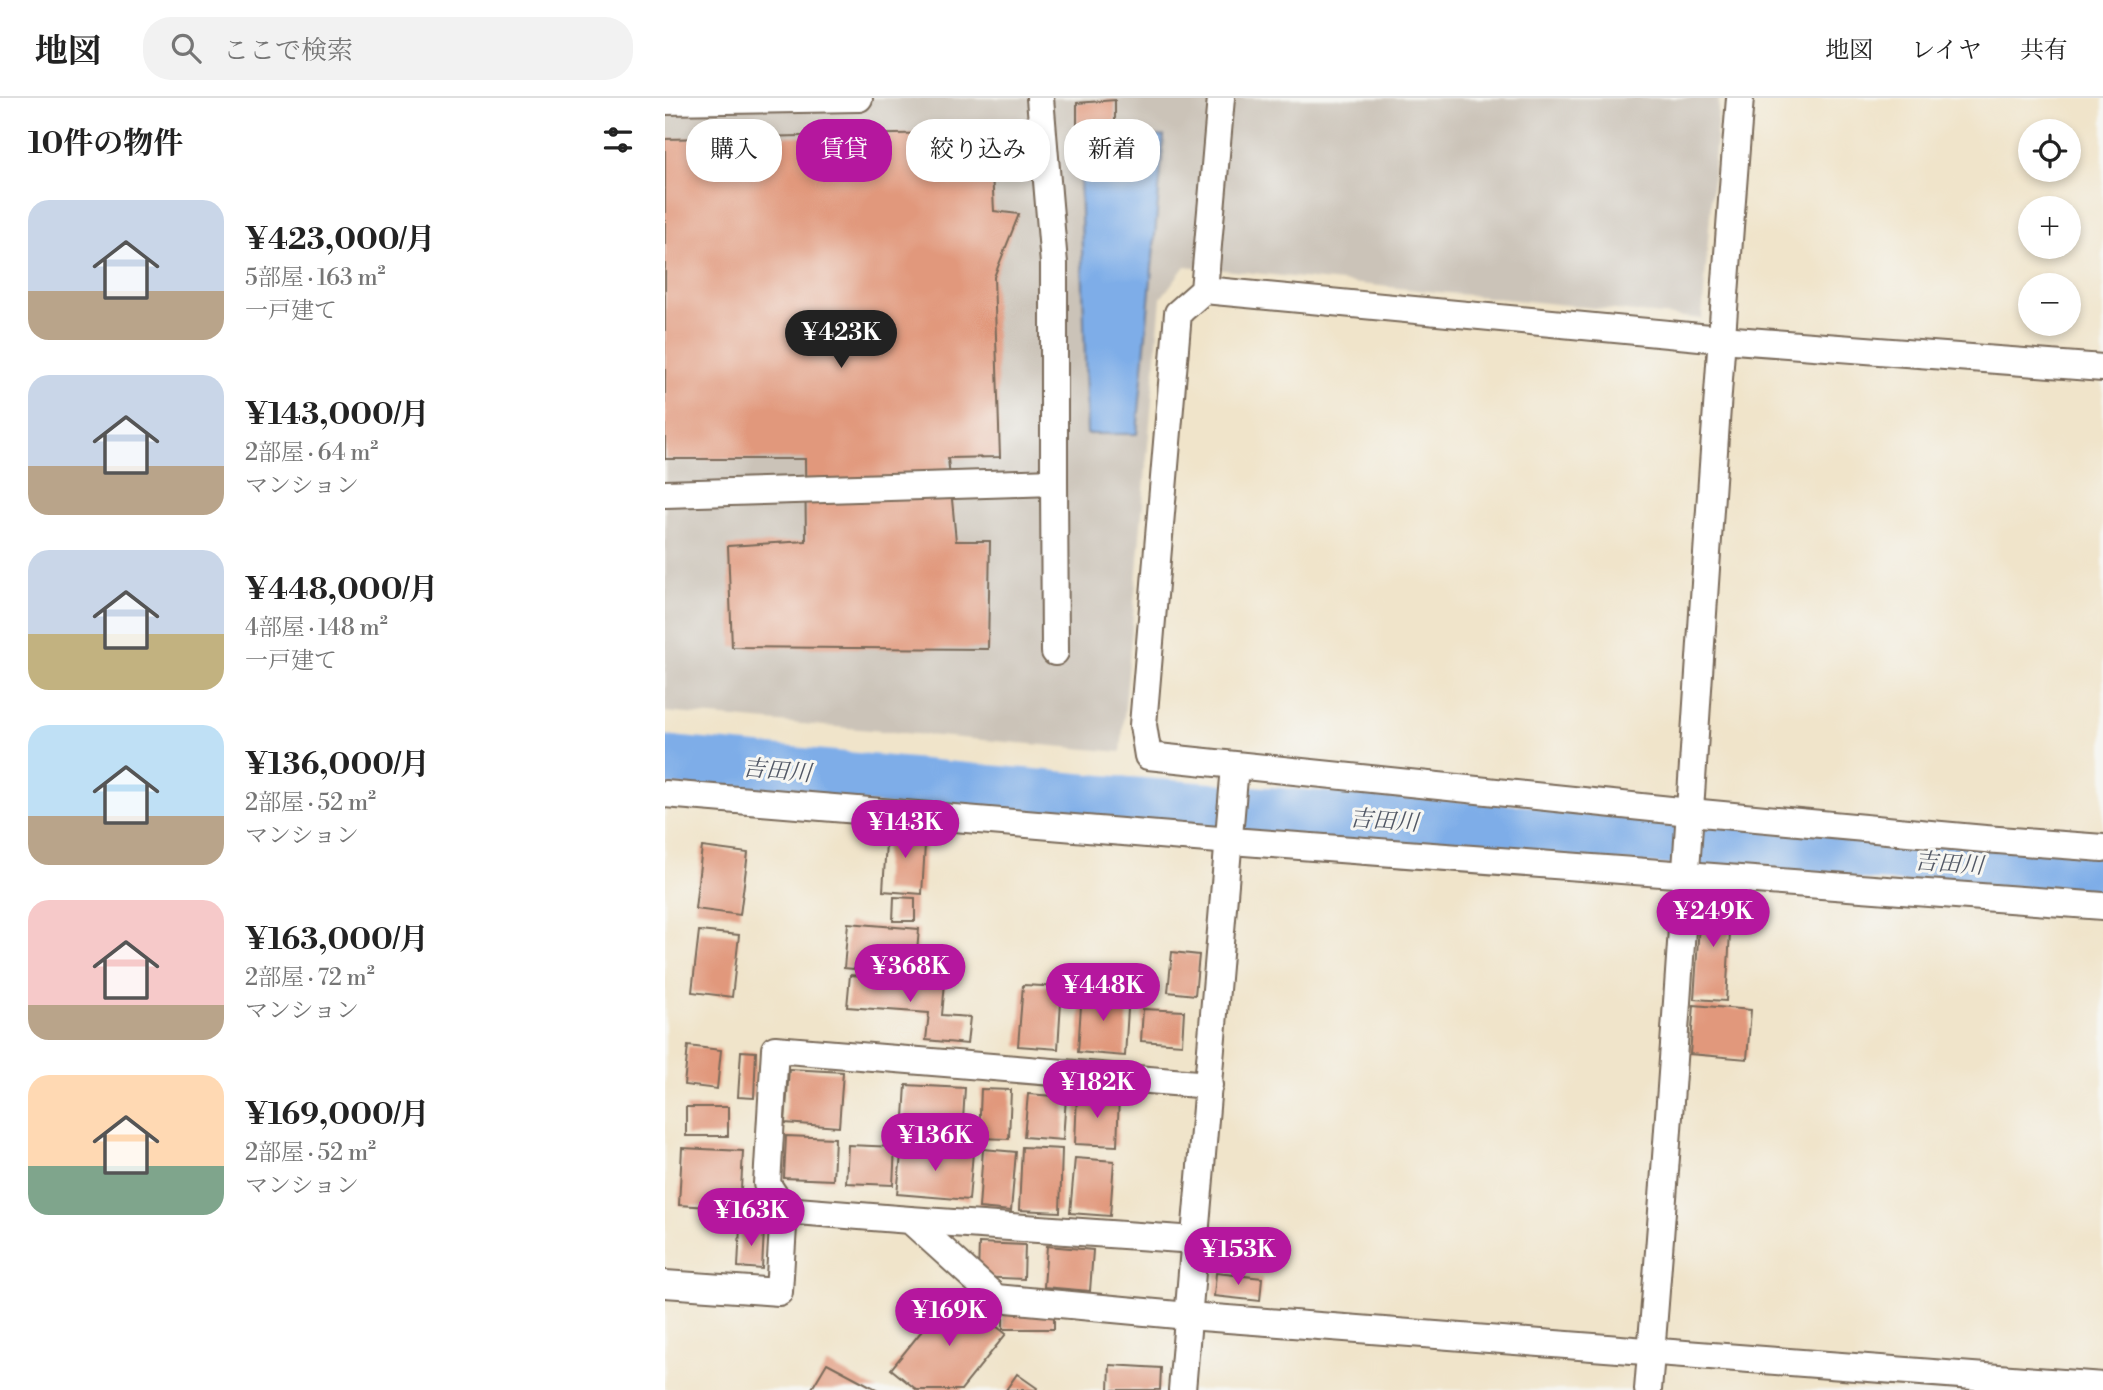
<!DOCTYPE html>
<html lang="ja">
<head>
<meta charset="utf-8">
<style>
	body { margin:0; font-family:"Libre Bodoni","Noto Serif JP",serif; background:#f2f2f2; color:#222; height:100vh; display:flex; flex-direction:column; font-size:26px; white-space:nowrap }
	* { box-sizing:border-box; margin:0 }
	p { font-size:23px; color:#767676 }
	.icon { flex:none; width:38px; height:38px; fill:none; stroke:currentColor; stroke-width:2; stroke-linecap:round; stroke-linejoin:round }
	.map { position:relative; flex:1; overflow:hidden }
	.details { display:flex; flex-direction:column; background:#fff; width:665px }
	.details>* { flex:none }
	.top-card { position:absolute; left:21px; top:21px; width:665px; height:63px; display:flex; gap:14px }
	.tools { position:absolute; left:1353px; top:21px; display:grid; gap:14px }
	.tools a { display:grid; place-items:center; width:63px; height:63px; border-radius:50%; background:#fff; box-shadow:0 4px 10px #0003; font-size:35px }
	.price { position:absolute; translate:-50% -60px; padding:0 16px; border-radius:24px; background:#b5179e; color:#fff; font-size:23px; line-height:46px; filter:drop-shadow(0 2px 4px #0008) }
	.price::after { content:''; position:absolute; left:50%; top:42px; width:21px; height:16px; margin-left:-10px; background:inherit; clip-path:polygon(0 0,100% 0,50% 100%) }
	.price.active { background:#222; color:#fff }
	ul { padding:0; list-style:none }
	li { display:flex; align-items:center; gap:21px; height:175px; padding:0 28px }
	li span { display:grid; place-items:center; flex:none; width:196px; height:140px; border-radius:21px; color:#555 }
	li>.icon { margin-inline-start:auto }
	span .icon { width:84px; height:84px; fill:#fffc; stroke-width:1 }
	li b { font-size:30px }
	h2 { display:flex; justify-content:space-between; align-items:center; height:84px; padding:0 28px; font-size:30px }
	.tag { padding:0 24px; border-radius:28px; background:#fff; box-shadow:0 4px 10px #0003; font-size:24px; line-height:63px }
	.tag.active { background:#b5179e; color:#fff }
	header { display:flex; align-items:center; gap:42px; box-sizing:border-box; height:98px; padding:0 35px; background:#fff; border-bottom:2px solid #e0e0e0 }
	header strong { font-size:33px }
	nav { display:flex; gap:38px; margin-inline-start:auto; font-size:24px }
	.search { width:490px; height:63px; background:#f2f2f2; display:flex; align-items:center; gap:18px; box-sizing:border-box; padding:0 24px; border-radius:28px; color:#767676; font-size:26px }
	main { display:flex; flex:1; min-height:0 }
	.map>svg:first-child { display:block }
	.industrial { fill:#cbc3b8 }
	.water { fill:#7eade8; stroke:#5c6c83; stroke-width:2 }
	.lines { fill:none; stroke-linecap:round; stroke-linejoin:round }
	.river { stroke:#7eade8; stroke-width:49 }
	.building { fill:#e1987c }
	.minor-casing { stroke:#7a6b5a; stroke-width:30 }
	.minor { stroke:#fff; stroke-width:26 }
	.labels { text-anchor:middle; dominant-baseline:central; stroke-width:6; stroke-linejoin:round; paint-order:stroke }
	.water-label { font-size:23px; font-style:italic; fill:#525865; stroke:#f6f6f2 }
</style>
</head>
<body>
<header>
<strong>地図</strong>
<div class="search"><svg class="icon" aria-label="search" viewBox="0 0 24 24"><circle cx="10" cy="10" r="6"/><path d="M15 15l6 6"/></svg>ここで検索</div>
<nav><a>地図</a><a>レイヤ</a><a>共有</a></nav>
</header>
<main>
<section class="details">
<h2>10件の物件<svg class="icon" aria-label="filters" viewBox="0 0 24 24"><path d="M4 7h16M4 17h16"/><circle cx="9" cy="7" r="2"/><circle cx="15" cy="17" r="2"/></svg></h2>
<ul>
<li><span style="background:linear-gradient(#c9d6e8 65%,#b9a48a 0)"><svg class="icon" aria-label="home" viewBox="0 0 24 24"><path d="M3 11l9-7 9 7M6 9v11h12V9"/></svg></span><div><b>¥423,000/月</b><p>5部屋 · 163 m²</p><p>一戸建て</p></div></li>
<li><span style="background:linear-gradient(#c9d6e8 65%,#b9a48a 0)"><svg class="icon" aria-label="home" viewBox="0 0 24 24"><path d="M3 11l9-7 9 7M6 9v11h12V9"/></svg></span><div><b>¥143,000/月</b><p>2部屋 · 64 m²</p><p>マンション</p></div></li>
<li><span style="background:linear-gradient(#c9d6e8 60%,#c2b280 0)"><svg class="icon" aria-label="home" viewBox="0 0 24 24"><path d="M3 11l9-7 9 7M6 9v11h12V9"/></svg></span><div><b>¥448,000/月</b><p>4部屋 · 148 m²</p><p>一戸建て</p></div></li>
<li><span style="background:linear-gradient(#bfe0f5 65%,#b9a48a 0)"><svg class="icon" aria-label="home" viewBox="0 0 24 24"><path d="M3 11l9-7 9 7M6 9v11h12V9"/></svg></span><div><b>¥136,000/月</b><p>2部屋 · 52 m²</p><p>マンション</p></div></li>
<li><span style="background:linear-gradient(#f6c9c9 75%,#b9a48a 0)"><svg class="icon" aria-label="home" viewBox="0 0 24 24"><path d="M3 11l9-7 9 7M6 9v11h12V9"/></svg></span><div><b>¥163,000/月</b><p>2部屋 · 72 m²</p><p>マンション</p></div></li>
<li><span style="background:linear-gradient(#ffd9b3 65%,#7fa58c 0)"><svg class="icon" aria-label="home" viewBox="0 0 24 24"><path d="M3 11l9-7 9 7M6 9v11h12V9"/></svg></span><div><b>¥169,000/月</b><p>2部屋 · 52 m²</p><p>マンション</p></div></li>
</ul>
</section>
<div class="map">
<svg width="1438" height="1292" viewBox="0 0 1438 1292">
	<rect width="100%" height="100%" fill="#f6f6f2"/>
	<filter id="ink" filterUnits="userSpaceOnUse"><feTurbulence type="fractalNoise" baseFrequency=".0143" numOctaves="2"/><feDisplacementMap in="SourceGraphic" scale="14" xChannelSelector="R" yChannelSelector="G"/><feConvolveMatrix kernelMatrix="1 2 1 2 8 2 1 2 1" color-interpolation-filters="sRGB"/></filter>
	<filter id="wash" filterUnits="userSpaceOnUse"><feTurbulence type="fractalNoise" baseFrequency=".00686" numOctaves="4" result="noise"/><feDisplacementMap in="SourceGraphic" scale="28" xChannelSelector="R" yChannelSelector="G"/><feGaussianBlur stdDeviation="1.57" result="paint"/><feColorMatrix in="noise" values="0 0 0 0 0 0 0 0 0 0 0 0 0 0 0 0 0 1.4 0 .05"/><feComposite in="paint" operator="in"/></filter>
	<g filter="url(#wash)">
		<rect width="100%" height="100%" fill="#f0e4ca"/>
		<path class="industrial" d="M0 0H1054L1037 221 520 168 496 200 456 654 0 614Z"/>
		<path class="water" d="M499 38 472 336H422L414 43Z"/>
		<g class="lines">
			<path class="river" d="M0 662 429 701 1229 759 1438 778"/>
		</g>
		<g id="blocks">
			<g class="building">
				<path d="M450 2V34H412V5Z"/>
				<path d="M325 34 329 113 354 116 329 179 335 359 283 360 291 443H325L323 551 67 549 63 448 141 443 140 361H0V41Z"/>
				<path d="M222 728 261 730 257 796 218 793Z"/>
				<path d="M37 749 83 755 75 817 30 811Z"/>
				<path d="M1036 798 1067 800 1061 903 1029 901Z"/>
				<path d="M229 799 250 800V823H228Z"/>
				<path d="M183 825 254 831 250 877 179 870Z"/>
				<path d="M34 833 74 837 67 899 27 894Z"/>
				<path d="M507 854 534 857 530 897 503 894Z"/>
				<path d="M185 877 280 885 277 917 305 919 302 946 261 942 264 915 182 909Z"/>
				<path d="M358 887 397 889 393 951 353 948Z"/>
				<path d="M417 892 464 896 460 958 413 954Z"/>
				<path d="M1029 907 1086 912 1082 961 1025 956Z"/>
				<path d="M478 911 519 913 517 946 476 943Z"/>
				<path d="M23 948 56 952 52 991 19 987Z"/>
				<path d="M76 953 91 954 89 1000 73 999Z"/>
				<path d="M124 971 178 974 174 1029 120 1025Z"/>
				<path d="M241 987 300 990 297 1038 238 1035Z"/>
				<path d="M316 991 346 992 344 1041 314 1040Z"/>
				<path d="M363 996 401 999 398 1042 359 1039Z"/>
				<path d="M412 996 454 998 452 1048 410 1046Z"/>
				<rect x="21" y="1009" width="42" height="29"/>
				<path d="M121 1038 170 1040 168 1082 119 1080Z"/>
				<path d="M183 1047 230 1049 228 1087 181 1085Z"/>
				<path d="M237 1047 308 1054 304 1102 232 1096Z"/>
				<path d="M357 1049 397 1051 395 1114 354 1112Z"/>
				<path d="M17 1050 78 1053 75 1111 14 1107Z"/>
				<path d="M318 1051 351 1054 346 1113 314 1110Z"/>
				<path d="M410 1060 449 1063 445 1118 405 1115Z"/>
				<path d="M75 1129 99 1131 97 1171 73 1169Z"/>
				<path d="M314 1145 360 1147 359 1181 313 1179Z"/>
				<path d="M382 1148 428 1152 425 1193 379 1189Z"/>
				<path d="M551 1175 597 1180 595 1203 549 1198Z"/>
				<path d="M288 1194 341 1236 296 1292H252L226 1271Z"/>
				<rect x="338" y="1214" width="51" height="17"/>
				<path d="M162 1265 213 1292H146Z"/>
				<path d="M445 1267 496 1270 495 1292H444Z"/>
				<path d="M352 1276 372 1290 371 1292H341Z"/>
			</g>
		</g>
	</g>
	<g filter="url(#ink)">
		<use href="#blocks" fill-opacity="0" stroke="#7a6b5a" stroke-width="2"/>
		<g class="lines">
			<defs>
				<g id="minor">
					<path d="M375 0 389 166V384"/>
					<path d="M556 0 539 192 513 215 478 627 483 658 1025 714 1320 741 1438 750"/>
					<path d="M0 3 194 0"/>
					<path d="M539 192 1056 241 1438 270"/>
					<path d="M0 396 389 384 390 554"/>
					<path d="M0 696 566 743 1438 808"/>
					<path d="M119 1112 245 1122 331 1200 523 1218 1438 1288"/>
					<path d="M245 1122 530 1142"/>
					<path d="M0 1186 114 1194 119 1112 102 1086 110 951 544 987"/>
					<path d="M517 1292 570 668"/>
					<path d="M983 1292C1019 862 1040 430 1075 0"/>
				</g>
			</defs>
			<use href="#minor" class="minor-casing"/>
			<use href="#minor" class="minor"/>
		</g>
	</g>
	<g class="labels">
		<g class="water-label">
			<text transform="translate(112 673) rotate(5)">吉田川</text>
			<text transform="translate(719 723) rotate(4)">吉田川</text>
			<text transform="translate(1284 766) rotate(4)">吉田川</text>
		</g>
	</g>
</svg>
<div class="tools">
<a><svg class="icon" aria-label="locate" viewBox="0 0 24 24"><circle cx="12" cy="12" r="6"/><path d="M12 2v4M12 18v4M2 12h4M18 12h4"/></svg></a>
<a>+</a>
<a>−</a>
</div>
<b class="price active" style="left:176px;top:272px">¥423K</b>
<b class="price" style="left:240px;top:762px">¥143K</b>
<b class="price" style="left:1048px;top:851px">¥249K</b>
<b class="price" style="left:245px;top:906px">¥368K</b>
<b class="price" style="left:438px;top:925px">¥448K</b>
<b class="price" style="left:432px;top:1022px">¥182K</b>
<b class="price" style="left:270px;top:1075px">¥136K</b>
<b class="price" style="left:86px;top:1150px">¥163K</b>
<b class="price" style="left:573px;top:1189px">¥153K</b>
<b class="price" style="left:284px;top:1250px">¥169K</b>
<div class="top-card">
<a class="tag">購入</a>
<a class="tag active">賃貸</a>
<a class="tag">絞り込み</a>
<a class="tag">新着</a>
</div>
</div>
</main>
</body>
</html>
